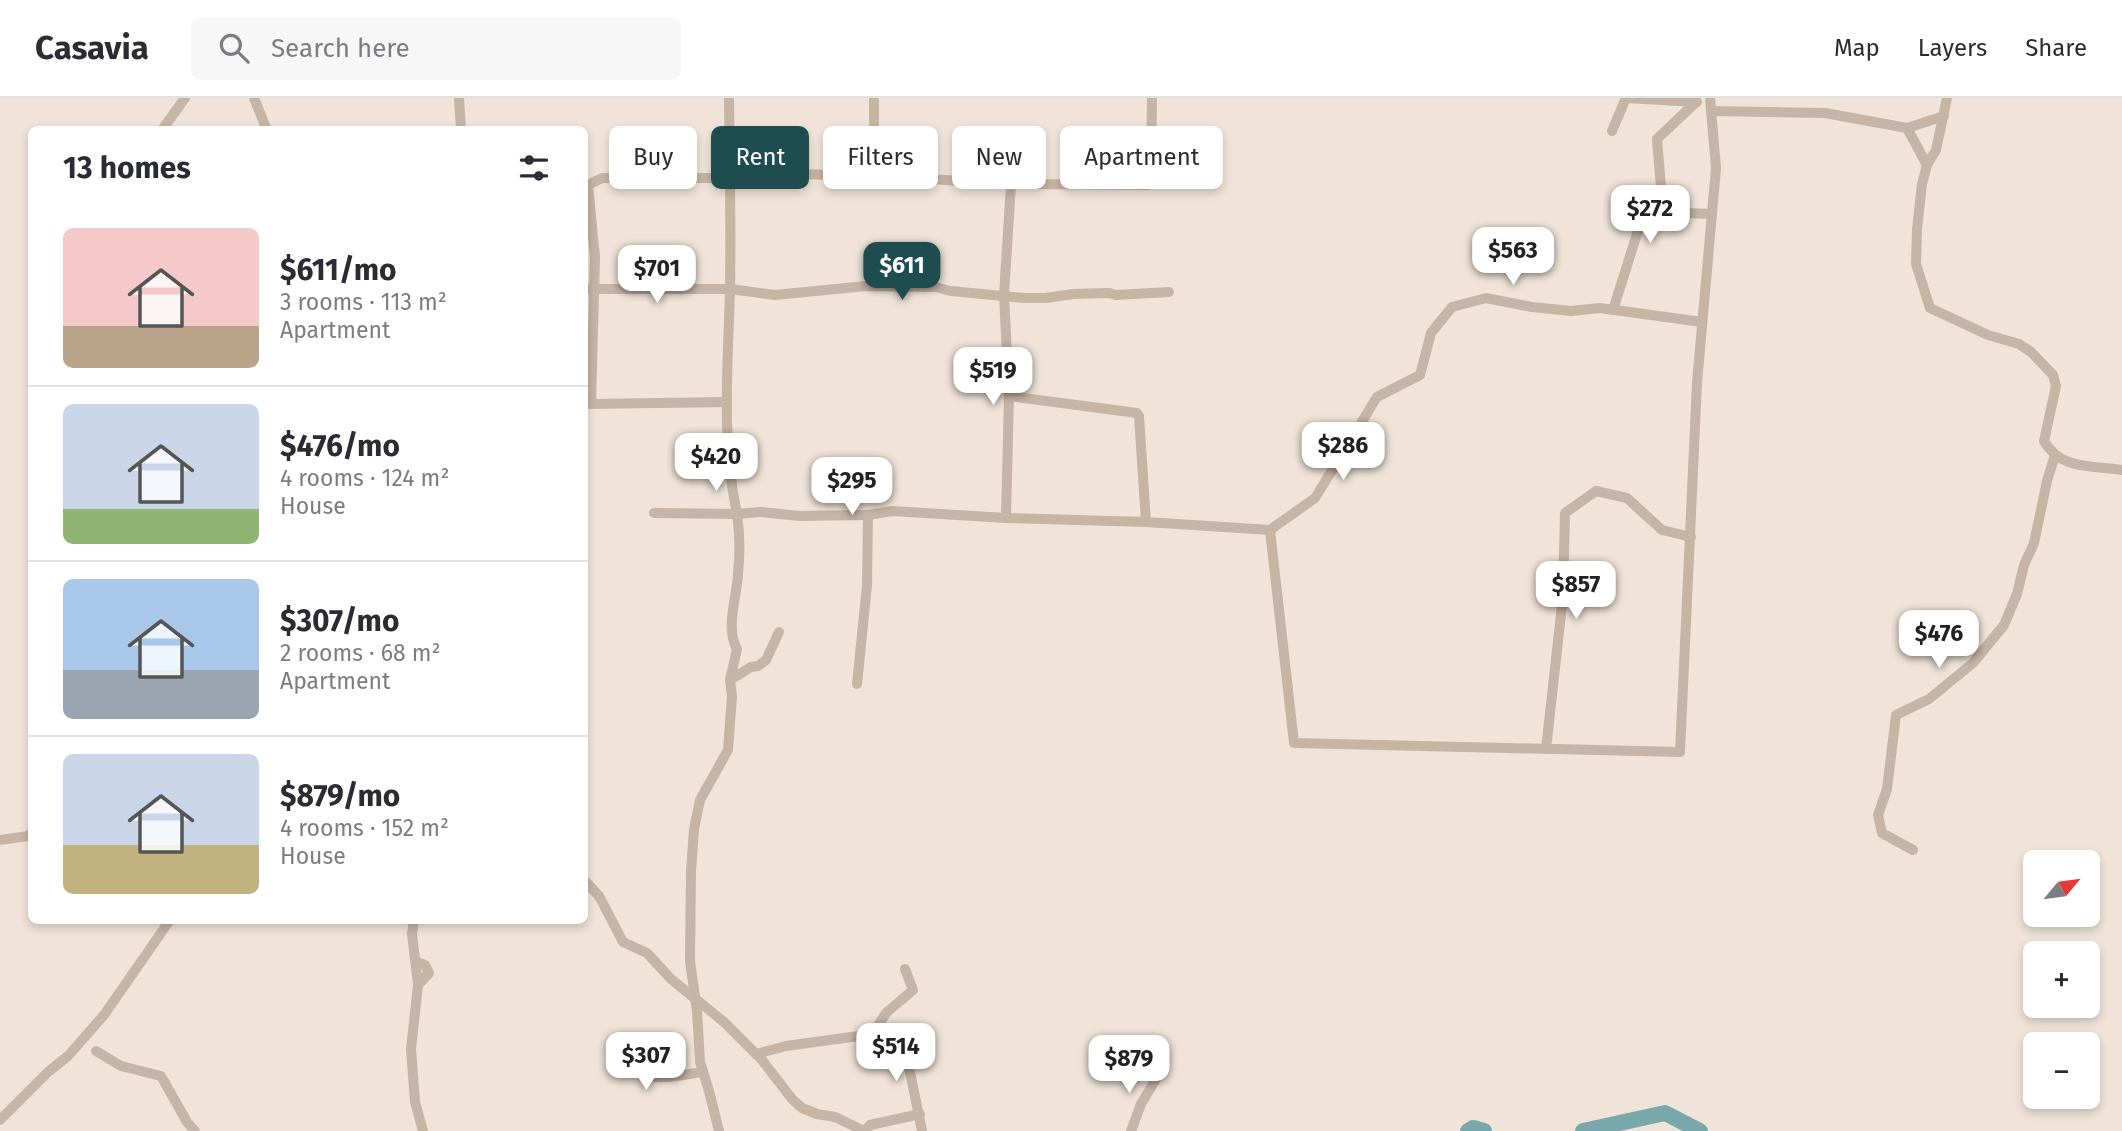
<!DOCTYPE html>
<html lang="en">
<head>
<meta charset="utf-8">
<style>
	body { margin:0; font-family:"Fira Sans",sans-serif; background:#f7f7f7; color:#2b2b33; height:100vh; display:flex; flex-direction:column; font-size:26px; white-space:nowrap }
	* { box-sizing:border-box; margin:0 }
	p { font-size:23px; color:#7c7c81 }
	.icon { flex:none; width:38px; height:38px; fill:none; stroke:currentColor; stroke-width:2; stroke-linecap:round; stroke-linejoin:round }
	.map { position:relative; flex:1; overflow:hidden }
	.panel { position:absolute; left:28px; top:28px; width:560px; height:798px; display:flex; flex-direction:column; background:#fff; border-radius:10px; box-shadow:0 4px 10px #0003 }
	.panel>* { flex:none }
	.guide { position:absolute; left:609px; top:28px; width:665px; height:63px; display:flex; gap:14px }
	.needle { width:46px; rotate:61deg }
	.tools { position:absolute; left:2023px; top:752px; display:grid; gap:14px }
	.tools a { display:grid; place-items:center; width:77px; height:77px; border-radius:10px; background:#fff; box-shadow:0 4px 10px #0003; font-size:35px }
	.price { position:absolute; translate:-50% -60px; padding:0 16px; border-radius:14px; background:#fff; color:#222; font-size:23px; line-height:46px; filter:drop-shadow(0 2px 4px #0008) }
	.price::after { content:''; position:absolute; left:50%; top:42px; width:21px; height:16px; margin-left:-10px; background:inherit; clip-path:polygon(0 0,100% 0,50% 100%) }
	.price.selected { background:#1d4d51; color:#fff }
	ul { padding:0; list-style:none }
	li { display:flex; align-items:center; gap:21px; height:175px; padding:0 35px }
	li+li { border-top:2px solid #e1e1e2 }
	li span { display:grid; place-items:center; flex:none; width:196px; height:140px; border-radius:10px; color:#555 }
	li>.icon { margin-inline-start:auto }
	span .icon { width:84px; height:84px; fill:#fffc; stroke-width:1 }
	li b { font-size:30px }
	h2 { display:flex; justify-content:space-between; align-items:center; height:84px; padding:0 35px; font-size:30px }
	.chip { padding:0 24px; border-radius:10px; background:#fff; box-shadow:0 4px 10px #0003; font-size:24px; line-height:63px }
	.chip.selected { background:#1d4d51; color:#fff }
	header { display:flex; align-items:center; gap:42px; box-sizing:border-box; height:98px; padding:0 35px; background:#fff; border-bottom:2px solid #e1e1e2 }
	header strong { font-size:33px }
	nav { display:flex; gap:38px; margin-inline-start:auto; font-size:24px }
	.search { width:490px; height:63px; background:#f7f7f7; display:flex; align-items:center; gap:18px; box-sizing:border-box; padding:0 24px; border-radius:10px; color:#7c7c81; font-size:26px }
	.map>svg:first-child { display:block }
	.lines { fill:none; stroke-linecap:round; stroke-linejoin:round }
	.river { stroke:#78a8ab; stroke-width:16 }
	.minor { stroke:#c6b4a4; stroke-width:10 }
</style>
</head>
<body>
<header>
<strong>Casavia</strong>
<div class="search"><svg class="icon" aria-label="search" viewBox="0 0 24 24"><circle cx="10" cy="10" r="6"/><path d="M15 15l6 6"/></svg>Search here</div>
<nav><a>Map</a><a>Layers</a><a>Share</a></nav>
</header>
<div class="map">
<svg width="2122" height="1033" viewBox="0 0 2122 1033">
	<rect width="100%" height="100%" fill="#efe4d7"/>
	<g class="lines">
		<g class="river">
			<path d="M1468 1033 1473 1030 1484 1033"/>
			<path d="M1583 1033 1665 1015 1700 1033"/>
		</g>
		<g class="minor">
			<path d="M254 0 267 32"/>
			<path d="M459 0 461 32"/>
			<path d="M729 0C730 64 731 128 730 192 728 267 721 342 737 416L761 414 800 418 868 417"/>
			<path d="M1947 0 1936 52 1927 67 1922 86 1917 131 1916 166 1930 210 1988 237 2019 246 2031 254 2053 277 2056 288 2044 343C2061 373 2093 367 2122 372"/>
			<path d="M1711 13 1825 15 1907 30 1944 18"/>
			<path d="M1907 30 1927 67"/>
			<path d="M162 32 185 0"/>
			<path d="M1612 33 1626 0 1697 4"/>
			<path d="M874 78V0"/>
			<path d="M584 86 588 87 595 159 591 306 584 305"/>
			<path d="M588 87 602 80H731L800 76 880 78 1011 86 1148 87 1151 85 1152 0"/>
			<path d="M1663 114 1657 41 1696 4"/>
			<path d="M584 191H730L775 197 866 188 935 189 951 193 1024 200H1046L1073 196 1109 195 1116 197 1169 194"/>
			<path d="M1613 212 1642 120 1653 114 1712 116"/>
			<path d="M1009 298 1137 315 1139 318 1146 424 1270 432 1294 645 1680 654 1697 285 1716 70 1710 0"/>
			<path d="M591 306 726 304"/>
			<path d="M654 415 737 416C740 436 740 456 738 476 737 499 725 530 737 551L730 582 732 598 728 652 700 702 694 731 691 774 690 863 697 913 700 964 709 993 719 1033"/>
			<path d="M1006 420 1009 298 1004 197 1011 86"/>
			<path d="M1270 432 1315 400 1377 299 1420 277 1431 235 1452 209 1486 200 1532 209 1571 213 1600 210 1702 224"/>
			<path d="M730 582 751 569 758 568 766 562 779 534"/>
			<path d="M857 586 867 487 868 417 892 413 1006 420 1146 424"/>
			<path d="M1546 651 1563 498 1565 415 1596 393 1627 400 1662 432 1691 439"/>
			<path d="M0 742 28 738 32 734"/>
			<path d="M1913 752 1882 735 1878 717 1887 691 1896 617 1929 601 1973 565 2004 527 2017 496 2024 467 2034 445 2047 383 2055 357"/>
			<path d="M584 782 599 798 623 844 647 855 671 881 724 924 762 962 792 1001 802 1010 817 1016 835 1019 864 1033"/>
			<path d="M414 822 412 836 418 887 411 951 415 1004 423 1033"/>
			<path d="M417 864 425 867 429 875 418 887"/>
			<path d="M866 937 876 938 899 948 909 969 922 1033"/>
			<path d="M96 953 121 968 161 978 187 1024 195 1033"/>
			<path d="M756 956 786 948 866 937 877 929 886 915 913 892 905 871"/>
			<path d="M622 957V962C646 988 672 978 703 974"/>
			<path d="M0 1022 48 974 68 958 104 917 170 822"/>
			<path d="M865 1033 870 1027 920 1016"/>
			<path d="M1131 1033 1141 1006 1159 976"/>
		</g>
	</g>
</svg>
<div class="tools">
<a><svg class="needle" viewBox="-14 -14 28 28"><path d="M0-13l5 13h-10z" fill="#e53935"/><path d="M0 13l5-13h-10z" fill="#7c7c81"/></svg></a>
<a>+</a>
<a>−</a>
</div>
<b class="price" style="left:1650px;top:147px">$272</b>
<b class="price" style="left:1513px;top:189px">$563</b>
<b class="price selected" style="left:902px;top:204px">$611</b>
<b class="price" style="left:657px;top:207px">$701</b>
<b class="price" style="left:993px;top:309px">$519</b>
<b class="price" style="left:1343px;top:384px">$286</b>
<b class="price" style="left:716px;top:395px">$420</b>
<b class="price" style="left:852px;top:419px">$295</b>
<b class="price" style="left:1576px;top:523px">$857</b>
<b class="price" style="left:1939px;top:572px">$476</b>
<b class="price" style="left:896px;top:985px">$514</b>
<b class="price" style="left:646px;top:994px">$307</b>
<b class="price" style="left:1129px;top:997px">$879</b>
<div class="guide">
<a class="chip">Buy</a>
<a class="chip selected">Rent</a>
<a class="chip">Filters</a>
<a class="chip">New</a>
<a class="chip">Apartment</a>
</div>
<section class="panel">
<h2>13 homes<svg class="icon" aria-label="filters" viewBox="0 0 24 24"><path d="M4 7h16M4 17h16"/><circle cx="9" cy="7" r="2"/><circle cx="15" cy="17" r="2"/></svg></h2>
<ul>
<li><span style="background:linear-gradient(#f6c9c9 70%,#b9a48a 0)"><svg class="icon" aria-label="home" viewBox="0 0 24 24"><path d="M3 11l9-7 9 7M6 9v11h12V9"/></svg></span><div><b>$611/mo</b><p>3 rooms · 113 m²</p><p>Apartment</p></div></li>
<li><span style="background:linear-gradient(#c9d6e8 75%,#8fb573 0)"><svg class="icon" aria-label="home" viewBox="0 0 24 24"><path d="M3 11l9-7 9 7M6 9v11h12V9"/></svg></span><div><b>$476/mo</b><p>4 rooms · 124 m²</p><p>House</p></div></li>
<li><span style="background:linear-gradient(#a9c7e8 65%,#9aa5b1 0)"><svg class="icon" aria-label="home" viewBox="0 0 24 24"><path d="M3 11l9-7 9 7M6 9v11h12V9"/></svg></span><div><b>$307/mo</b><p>2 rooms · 68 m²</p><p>Apartment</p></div></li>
<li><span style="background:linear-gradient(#c9d6e8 65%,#c2b280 0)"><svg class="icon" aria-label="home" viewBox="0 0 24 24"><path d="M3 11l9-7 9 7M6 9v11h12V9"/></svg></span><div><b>$879/mo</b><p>4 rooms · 152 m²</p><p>House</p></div></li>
</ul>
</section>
</div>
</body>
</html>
